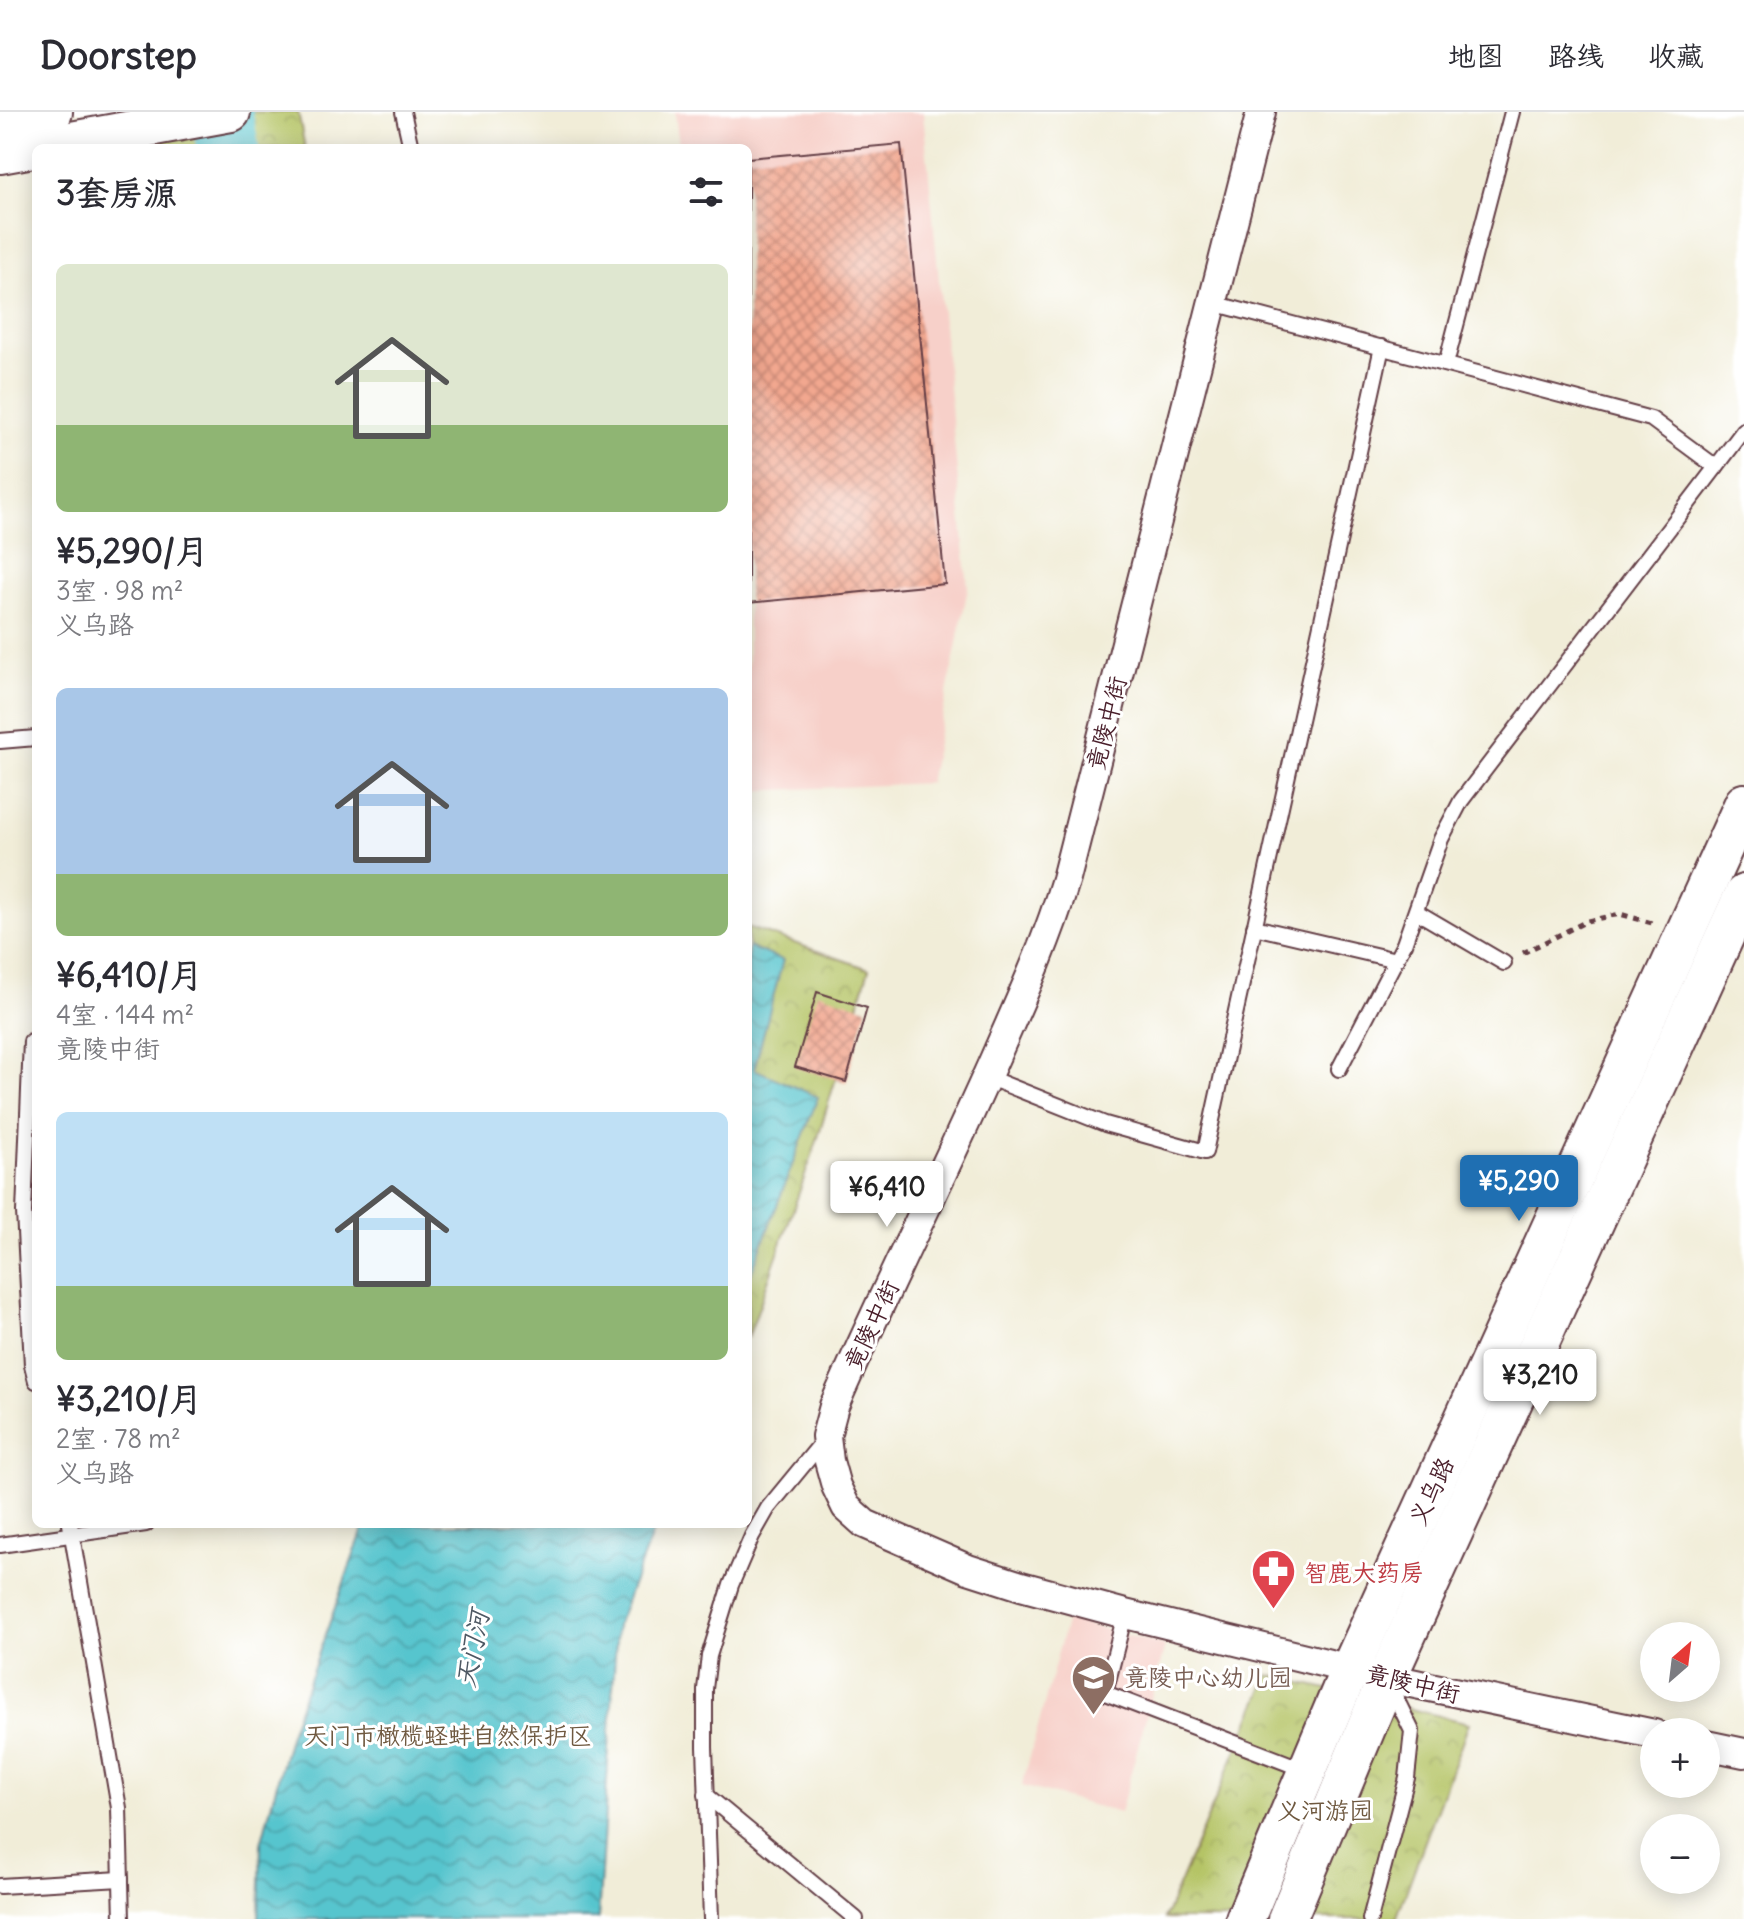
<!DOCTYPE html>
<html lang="zh">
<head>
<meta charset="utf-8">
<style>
	body { margin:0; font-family:Delius,"LXGW WenKai TC",sans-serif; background:#f7f7f7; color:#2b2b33; height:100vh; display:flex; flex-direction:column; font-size:30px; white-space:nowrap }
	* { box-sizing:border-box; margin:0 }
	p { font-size:26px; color:#7c7c81 }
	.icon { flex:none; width:44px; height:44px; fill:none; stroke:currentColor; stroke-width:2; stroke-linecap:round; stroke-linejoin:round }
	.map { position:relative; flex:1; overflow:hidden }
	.panel { position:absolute; left:32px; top:32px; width:720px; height:1384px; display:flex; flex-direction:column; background:#fff; border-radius:12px; box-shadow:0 4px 20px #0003 }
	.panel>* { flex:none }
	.needle { width:52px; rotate:28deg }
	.tools { position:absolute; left:1640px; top:1510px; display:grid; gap:16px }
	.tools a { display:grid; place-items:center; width:80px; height:80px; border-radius:50%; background:#fff; box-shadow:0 4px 20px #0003; font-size:40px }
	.price { position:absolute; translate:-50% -68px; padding:0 18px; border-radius:8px; background:#fff; color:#222; font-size:26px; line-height:52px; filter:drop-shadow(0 2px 4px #0008) }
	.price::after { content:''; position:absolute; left:50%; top:48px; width:24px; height:18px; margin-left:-12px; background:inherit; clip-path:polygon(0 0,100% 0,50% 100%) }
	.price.active { background:#1f6fb2; color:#fff }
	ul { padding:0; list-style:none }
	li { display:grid; align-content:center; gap:16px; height:424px; padding:0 24px }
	li span { display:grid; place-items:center; height:248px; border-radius:12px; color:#555 }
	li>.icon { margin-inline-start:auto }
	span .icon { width:144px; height:144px; fill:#fffc; stroke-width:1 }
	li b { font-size:34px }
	h2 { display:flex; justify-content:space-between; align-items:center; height:96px; padding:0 24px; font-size:34px }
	header { display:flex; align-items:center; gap:48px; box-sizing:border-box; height:112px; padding:0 40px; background:#fff; border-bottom:2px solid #e1e1e2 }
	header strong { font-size:38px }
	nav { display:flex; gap:44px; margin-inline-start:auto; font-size:28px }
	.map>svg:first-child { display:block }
	.built { fill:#f7d0c9 }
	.park { fill:url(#park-crowns); stroke:#807248; stroke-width:2 }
	.water { fill:url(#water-waves); stroke:#50727c; stroke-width:2 }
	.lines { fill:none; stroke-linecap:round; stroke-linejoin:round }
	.river { stroke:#57c5ce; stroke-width:62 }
	.building { fill:url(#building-cross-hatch) }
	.service-casing { stroke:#633e45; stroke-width:18 }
	.minor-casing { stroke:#633e45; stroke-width:32 }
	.secondary-casing { stroke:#633e45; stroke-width:42 }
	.path { stroke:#633e45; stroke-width:5; stroke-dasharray:6 6; stroke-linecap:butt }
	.service { stroke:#fff; stroke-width:14 }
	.minor { stroke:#fff; stroke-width:28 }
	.secondary { stroke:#fff; stroke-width:38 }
	.labels { text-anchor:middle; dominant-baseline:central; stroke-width:6; stroke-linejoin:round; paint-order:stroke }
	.street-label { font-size:24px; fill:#4a1f2b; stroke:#fff }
	.health-label { font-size:24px; fill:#be3a42; stroke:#fff; text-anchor:start }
	.education-label { font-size:24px; fill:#785e54; stroke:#fff; text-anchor:start }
	.park-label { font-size:24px; fill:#6f5940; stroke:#fff }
	.water-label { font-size:26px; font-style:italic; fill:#4f5964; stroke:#fff }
</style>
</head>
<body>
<header>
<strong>Doorstep</strong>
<nav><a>地图</a><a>路线</a><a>收藏</a></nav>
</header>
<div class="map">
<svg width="1744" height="1807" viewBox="0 0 1744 1807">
	<defs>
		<pattern id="park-crowns" width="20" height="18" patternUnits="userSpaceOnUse" patternTransform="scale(2)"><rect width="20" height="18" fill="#b5c466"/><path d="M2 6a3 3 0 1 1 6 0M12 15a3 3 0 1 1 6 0" fill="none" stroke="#9da859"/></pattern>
		<pattern id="water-waves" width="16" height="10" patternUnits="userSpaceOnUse" patternTransform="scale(2)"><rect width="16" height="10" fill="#57c5ce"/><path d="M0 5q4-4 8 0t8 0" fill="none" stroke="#4a9fa7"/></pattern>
		<pattern id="building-cross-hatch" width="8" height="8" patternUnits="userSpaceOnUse" patternTransform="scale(2)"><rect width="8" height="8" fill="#f2a78f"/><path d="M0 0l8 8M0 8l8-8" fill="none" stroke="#c68775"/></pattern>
	</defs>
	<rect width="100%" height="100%" fill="#fff"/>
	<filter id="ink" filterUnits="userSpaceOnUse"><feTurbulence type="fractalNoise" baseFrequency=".0125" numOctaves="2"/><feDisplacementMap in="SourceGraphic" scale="16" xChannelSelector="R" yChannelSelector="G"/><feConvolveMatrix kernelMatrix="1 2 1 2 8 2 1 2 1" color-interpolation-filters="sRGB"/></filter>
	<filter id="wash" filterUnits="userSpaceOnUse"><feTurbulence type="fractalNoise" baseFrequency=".006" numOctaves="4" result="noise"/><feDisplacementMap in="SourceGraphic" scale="32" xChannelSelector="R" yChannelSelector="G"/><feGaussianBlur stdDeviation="1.8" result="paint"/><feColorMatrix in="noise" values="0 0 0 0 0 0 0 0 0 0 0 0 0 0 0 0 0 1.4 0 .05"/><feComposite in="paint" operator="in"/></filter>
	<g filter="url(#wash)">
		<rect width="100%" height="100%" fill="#f1edd8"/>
		<g class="built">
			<path d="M675 0H923L968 476 929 671 748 679V36H679Z"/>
			<path d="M1067 1507 1165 1534 1120 1701 1022 1674Z"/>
		</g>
		<g class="park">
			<path d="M114 0H298L305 36H122Z"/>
			<path d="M748 815 869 857 815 1035 748 1226Z"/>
			<path d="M1269 1563 1469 1611 1396 1807H1164Z"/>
		</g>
		<g class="water">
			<path d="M748 835 783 848 754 957 818 985 748 1170Z"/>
			<path d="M365 1412H656L617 1513 598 1807H259L261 1732 290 1621Z"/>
		</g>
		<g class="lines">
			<path class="river" d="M221 0 228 36"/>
		</g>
		<g id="blocks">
			<g class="building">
				<path d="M901 32 945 472 748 491V46Z"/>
				<path d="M817 880 867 896 846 970 795 955Z"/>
			</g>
		</g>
	</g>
	<g filter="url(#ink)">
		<use href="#blocks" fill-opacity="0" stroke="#633e45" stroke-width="2"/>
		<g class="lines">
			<defs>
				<g id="service">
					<path d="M403 0 411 36"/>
					<path d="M1213 191 1651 307 1716 355 1744 318"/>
					<path d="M1446 252 1512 0"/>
					<path d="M0 629 36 626"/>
					<path d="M1417 800 1504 851"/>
					<path d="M1254 815 1396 848"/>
					<path d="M31 929 24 1100 32 1253 36 1269"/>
					<path d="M1339 957 1404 832 1441 727 1461 689 1716 355"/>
					<path d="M987 965 1105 1012 1205 1040 1382 235"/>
					<path d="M70 1412 119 1696 122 1807"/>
					<path d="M0 1433 146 1412"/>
					<path d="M1125 1502 1105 1581 1305 1658"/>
					<path d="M706 1683 856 1807"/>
					<path d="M0 1774 121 1767"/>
					<path d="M711 1807 705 1635V1577L709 1544 731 1473 752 1424 768 1396 824 1328"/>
					<path d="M1370 1807 1407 1666 1412 1619 1390 1574"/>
				</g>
				<g id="minor">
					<path d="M1261 0 1066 767C1049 824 1025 878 1001 932 948 1054 887 1172 834 1294L826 1324 829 1349 836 1374 846 1395 865 1412 968 1457 1021 1474 1125 1502 1387 1566 1654 1622"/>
					<path d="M1706 1633 1744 1641"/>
				</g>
				<g id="secondary">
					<path d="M0 10 53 0"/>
					<path d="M0 42 231 0"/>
					<path d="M1245 1807 1350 1557 1744 691"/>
					<path d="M1287 1807 1387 1566 1744 782"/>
				</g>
			</defs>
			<use href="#service" class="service-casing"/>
			<use href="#minor" class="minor-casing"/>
			<use href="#secondary" class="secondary-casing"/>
			<path class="path" d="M1523 841 1587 809 1620 802 1652 811"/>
			<use href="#service" class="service"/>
			<use href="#minor" class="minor"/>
			<use href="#secondary" class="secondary"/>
		</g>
	</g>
	<defs>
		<symbol id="pharmacy-pin" viewBox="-11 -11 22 30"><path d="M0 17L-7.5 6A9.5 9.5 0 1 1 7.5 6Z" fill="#e0444e" stroke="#fff"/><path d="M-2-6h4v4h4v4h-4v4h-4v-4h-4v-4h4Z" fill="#fff"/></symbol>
		<symbol id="school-pin" viewBox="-11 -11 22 30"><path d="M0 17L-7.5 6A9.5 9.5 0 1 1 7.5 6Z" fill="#8d6e63" stroke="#fff"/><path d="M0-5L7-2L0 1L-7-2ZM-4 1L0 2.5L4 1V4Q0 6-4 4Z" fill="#fff"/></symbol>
	</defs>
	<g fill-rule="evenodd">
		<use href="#pharmacy-pin" x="1248" y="1434" width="51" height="69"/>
		<use href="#school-pin" x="1068" y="1540" width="51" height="69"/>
	</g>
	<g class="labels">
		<g class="street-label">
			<text transform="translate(1106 611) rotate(-76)">竟陵中街</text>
			<text transform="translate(871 1213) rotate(-65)">竟陵中街</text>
			<text transform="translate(1431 1379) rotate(-65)">义乌路</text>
			<text transform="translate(1413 1571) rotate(13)">竟陵中街</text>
		</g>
		<g class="health-label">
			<text x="1304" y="1460">智鹿大药房</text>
		</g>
		<g class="education-label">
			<text x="1124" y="1565">竟陵中心幼儿园</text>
		</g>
		<g class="park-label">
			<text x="448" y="1623">天门市橄榄蛏蚌自然保护区</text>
			<text x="1325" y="1698">义河游园</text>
		</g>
		<g class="water-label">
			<text transform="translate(472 1537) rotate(-79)">天门河</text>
		</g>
	</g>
</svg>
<div class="tools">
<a><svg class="needle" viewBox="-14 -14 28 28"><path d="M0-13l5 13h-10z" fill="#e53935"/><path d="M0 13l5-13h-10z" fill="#7c7c81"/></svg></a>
<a>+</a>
<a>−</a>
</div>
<b class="price active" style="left:1519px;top:1111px">¥5,290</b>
<b class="price" style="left:887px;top:1117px">¥6,410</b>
<b class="price" style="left:1540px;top:1305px">¥3,210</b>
<section class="panel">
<h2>3套房源<svg class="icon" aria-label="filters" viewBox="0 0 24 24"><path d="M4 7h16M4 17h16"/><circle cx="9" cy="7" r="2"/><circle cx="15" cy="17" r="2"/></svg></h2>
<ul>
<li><span style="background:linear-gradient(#dfe7d0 65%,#8fb573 0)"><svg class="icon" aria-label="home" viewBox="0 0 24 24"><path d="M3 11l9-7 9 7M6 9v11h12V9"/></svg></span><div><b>¥5,290/月</b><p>3室 · 98 m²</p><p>义乌路</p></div></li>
<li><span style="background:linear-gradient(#a9c7e8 75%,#8fb573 0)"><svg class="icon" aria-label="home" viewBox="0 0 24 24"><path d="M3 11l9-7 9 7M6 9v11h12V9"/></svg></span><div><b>¥6,410/月</b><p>4室 · 144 m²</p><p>竟陵中街</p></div></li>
<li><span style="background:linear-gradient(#bfe0f5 70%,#8fb573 0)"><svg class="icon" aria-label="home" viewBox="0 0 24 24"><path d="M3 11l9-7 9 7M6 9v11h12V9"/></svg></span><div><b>¥3,210/月</b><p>2室 · 78 m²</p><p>义乌路</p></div></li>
</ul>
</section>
</div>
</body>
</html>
